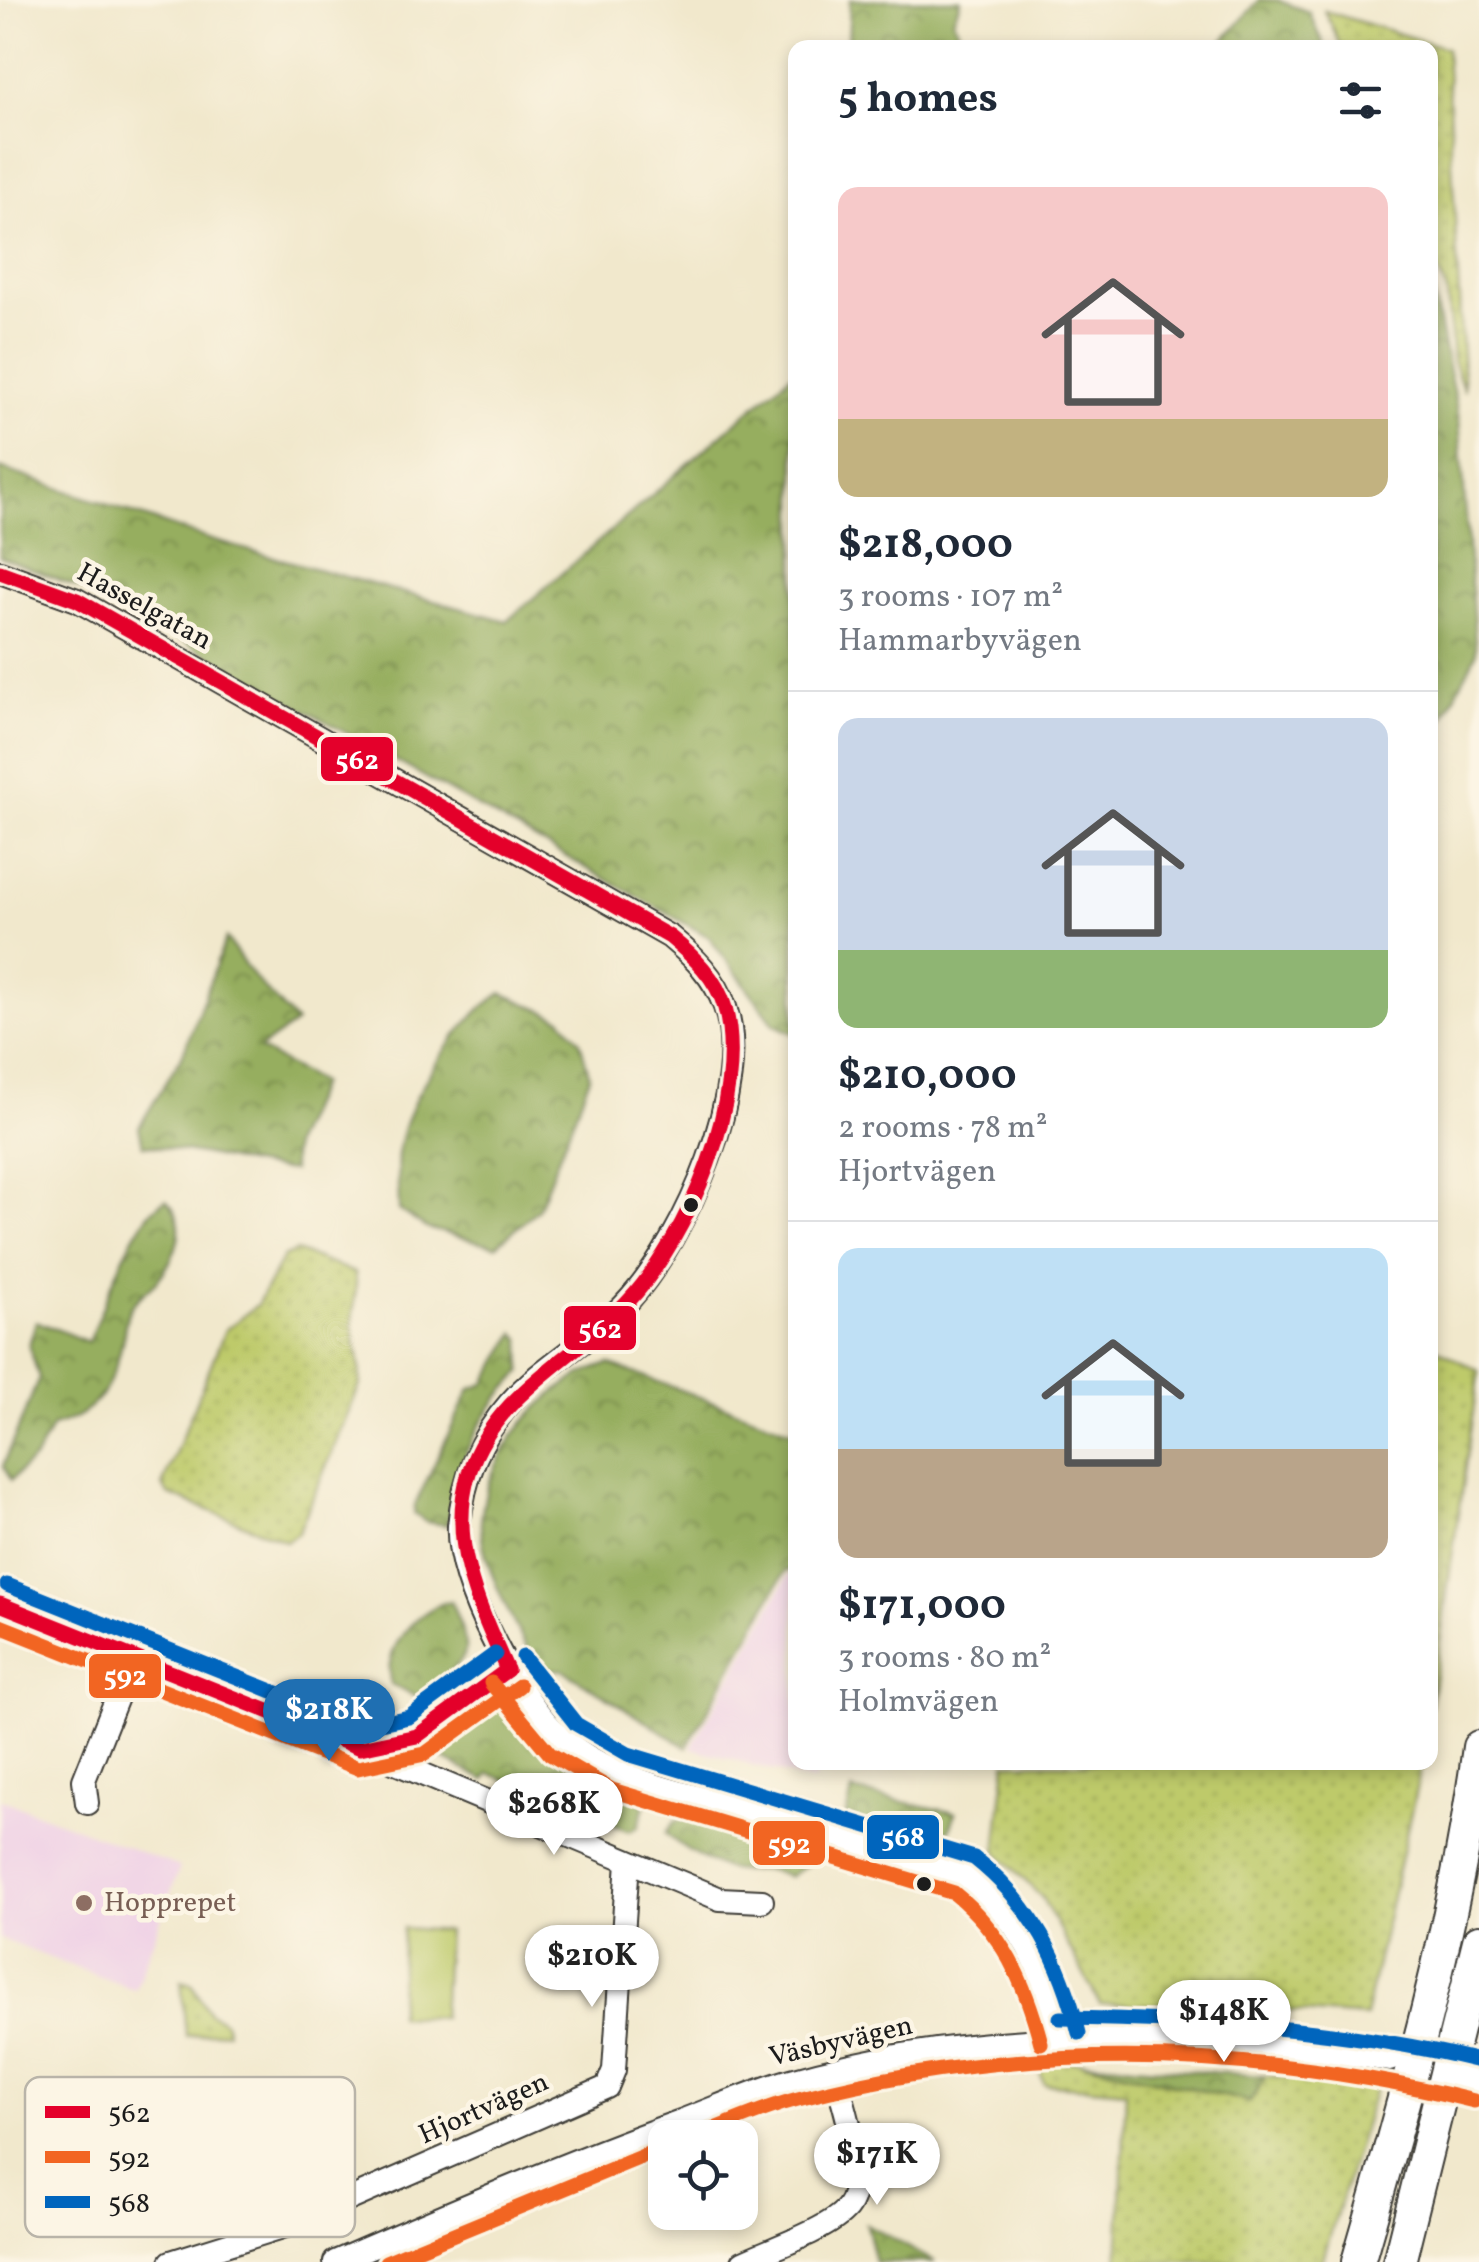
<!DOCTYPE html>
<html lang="en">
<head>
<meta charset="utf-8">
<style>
	body { margin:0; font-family:Vollkorn,serif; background:#f6f6f7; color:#1f2937; height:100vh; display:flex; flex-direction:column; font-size:38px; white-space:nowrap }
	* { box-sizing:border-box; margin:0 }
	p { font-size:32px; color:#747a83 }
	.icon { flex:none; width:55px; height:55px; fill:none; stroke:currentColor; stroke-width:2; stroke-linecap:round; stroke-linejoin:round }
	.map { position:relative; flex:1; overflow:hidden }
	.side { position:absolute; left:788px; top:40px; width:650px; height:1730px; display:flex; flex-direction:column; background:#fff; border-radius:20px; box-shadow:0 5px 15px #0003 }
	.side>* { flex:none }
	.buttons { position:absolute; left:648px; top:2120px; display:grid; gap:20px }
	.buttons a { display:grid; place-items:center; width:110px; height:110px; border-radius:20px; background:#fff; box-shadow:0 5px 15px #0003; font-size:50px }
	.price { position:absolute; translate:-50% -85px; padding:0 22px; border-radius:35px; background:#fff; color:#222; font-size:32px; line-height:65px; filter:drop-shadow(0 2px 5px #0008) }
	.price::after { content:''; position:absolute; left:50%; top:60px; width:30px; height:22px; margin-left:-15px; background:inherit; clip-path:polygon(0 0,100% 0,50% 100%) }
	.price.selected { background:#1f6fb2; color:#fff }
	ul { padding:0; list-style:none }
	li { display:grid; align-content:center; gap:20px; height:530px; padding:0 50px }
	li+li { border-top:2px solid #e0e1e3 }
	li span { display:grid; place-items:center; height:310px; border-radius:20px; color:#555 }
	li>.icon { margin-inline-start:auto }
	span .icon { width:180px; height:180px; fill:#fffc; stroke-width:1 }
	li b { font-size:42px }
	h2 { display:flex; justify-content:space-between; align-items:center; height:120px; padding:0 50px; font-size:42px }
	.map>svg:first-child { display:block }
	.built { fill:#efd0e6 }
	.grass { fill:url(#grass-dots); stroke:#6d7344; stroke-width:2.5 }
	.forest { fill:url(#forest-crowns); stroke:#59653e; stroke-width:2.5 }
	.pitch { fill:#beca6b; stroke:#6d7344; stroke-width:2.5 }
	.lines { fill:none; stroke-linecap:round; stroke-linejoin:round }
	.minor-casing { stroke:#3c3b36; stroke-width:26 }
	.highway-casing { stroke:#3c3b36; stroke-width:36 }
	.minor { stroke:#fff; stroke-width:22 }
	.highway { stroke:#fff; stroke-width:32 }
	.bus-1-casing { stroke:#fcf5e5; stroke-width:22 }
	.bus-2-casing { stroke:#fcf5e5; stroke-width:22 }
	.bus-3-casing { stroke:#fcf5e5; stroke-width:22 }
	.bus-1 { stroke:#e4002b; stroke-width:15 }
	.bus-2 { stroke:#f26522; stroke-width:15 }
	.bus-3 { stroke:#0065bd; stroke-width:15 }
	.bus-dot { fill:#1c1c1c; stroke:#fcf5e5; stroke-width:4 }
	.education-dot { fill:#8d6e63; stroke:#fcf5e5; stroke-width:4 }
	.labels { text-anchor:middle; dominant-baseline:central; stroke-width:9; stroke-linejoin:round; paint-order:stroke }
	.street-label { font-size:28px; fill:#1c1c1c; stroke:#fcf5e5 }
	.education-label { font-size:28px; fill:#785e54; stroke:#fcf5e5; text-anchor:start }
	.key { fill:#fcf5e5; stroke:#b9b4a9; stroke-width:2.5 }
	.key-label { font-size:28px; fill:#1c1c1c }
	.line-badge { stroke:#fcf5e5; stroke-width:4 }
	.badge-label { font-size:28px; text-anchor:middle; font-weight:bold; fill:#fff }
</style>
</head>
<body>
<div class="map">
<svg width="1479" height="2262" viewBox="0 0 1479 2262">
	<defs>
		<pattern id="grass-dots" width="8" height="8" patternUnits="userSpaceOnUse" patternTransform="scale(2.5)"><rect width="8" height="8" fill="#beca6b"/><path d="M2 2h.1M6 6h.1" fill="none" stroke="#a3ad5c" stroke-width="1.8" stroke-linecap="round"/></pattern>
		<pattern id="forest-crowns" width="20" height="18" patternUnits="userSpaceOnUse" patternTransform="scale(2.5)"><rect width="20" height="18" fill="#96ae5f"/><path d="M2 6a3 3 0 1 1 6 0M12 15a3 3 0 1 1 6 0" fill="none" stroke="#7a8d4e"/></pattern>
	</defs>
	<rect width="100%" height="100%" fill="#fcf5e5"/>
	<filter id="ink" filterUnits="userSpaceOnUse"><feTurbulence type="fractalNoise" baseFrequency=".01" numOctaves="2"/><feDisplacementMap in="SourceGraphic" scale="20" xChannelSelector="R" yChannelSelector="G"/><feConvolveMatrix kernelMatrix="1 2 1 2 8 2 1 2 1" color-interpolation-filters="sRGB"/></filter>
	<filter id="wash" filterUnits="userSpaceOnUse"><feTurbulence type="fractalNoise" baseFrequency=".0048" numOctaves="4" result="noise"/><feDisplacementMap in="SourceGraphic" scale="40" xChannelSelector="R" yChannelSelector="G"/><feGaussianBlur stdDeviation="2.25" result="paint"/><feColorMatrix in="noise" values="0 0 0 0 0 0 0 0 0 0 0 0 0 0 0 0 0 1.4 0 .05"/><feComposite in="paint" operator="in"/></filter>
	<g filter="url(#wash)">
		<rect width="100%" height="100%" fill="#f1e8cc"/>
		<g class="built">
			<path d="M789 1574 795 1577V1762L818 1763 814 1782 691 1748Z"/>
			<path d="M0 1799 180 1867 135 1990 0 1939Z"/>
		</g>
		<g class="grass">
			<path d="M1325 11 1446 48 1464 391 1453 361 1447 292 1430 252V48L1341 47Z"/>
			<path d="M296 1251 355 1273C359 1292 351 1310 353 1329 356 1350 362 1364 360 1385L298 1533 286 1541 168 1494 162 1486 225 1330 257 1305 283 1257Z"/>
			<path d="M1430 1345 1479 1371 1430 1707Z"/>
			<path d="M1006 1763H1422L1365 2017 1211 2005 1100 2004 1042 1898 996 1851Z"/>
			<path d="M181 1981 192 1984 209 2013 224 2021 227 2031 186 2036Z"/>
			<path d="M1036 2060 1081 2062 1250 2102 1265 2076 1377 2083 1322 2262H1118L1126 2091 1044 2084Z"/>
		</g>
		<g class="forest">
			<path d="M850 0H961L953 20 967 47H848Z"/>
			<path d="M1259 0H1277L1309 12 1325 47H1218Z"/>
			<path d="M1430 279 1459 419 1476 654 1430 746Z"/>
			<path d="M795 371V1034L775 1025 709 937 110 600 0 557V468L211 540 507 621Z"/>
			<path d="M226 938 252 975 296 1023 259 1049 320 1083 292 1146V1171C241 1164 194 1150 143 1145L139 1127 183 1054Z"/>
			<path d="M502 993 561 1018 580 1041 590 1077 538 1209 496 1246 426 1228 399 1210C399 1190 395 1166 399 1147 409 1095 458 1020 502 993Z"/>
			<path d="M166 1200C191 1223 176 1257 157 1281 149 1290 136 1298 130 1308 125 1316 125 1329 123 1338 114 1383 99 1415 52 1426L36 1457 11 1480 3 1466 39 1378 29 1345 36 1321 88 1342C104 1307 134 1214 166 1200Z"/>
			<path d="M515 1333 521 1339 522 1372C479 1413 454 1466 448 1525L426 1522 414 1514 415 1505 470 1389 485 1384Z"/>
			<path d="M609 1364 793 1431 795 1428V1572L786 1570 687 1747 563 1670 538 1669C519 1634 478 1560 481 1521 486 1452 545 1382 609 1364Z"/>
			<path d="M451 1601C477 1666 468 1655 417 1697L391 1685C381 1649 416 1609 451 1601Z"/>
			<path d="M506 1704 566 1753 618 1781 645 1806 638 1827 629 1831 489 1773 485 1780 442 1758 439 1740 480 1711Z"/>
			<path d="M852 1791 956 1813 949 1831H898L846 1816Z"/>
			<path d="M713 1817 744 1826 765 1844 782 1837 802 1843 808 1864 789 1877C770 1867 763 1870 743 1871 723 1873 679 1847 666 1833L676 1821Z"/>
			<path d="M1081 2062 1265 2076 1250 2102Z"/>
			<path d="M866 2224 935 2262H875Z"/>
		</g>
		<path class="pitch" d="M403 1928 447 1931 442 2018 398 2016Z"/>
	</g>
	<g filter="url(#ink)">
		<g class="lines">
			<defs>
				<g id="minor">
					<path d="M0 572 77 600 670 937C694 957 715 977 725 1007 753 1086 684 1239 630 1299 595 1339 544 1364 510 1403 479 1438 463 1480 459 1526 455 1583 520 1703 563 1739 616 1785 716 1800 782 1819 843 1836 903 1857 963 1875 1021 1917 1044 1969 1060 2038"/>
					<path d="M0 1604 360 1748 417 1736 507 1670"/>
					<path d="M360 1748 720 1899 762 1901"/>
					<path d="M87 1803 84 1780 134 1655"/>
					<path d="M1466 2079 1479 2082"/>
					<path d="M171 2262 295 2223 607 2087 614 2070 628 1861"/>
					<path d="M335 2262C449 2213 562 2164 678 2122 715 2108 753 2091 791 2080 986 2025 1193 2030 1390 2060"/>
					<path d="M743 2262C770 2249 829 2230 847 2208 869 2181 844 2103 834 2071"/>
				</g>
				<g id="highway">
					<path d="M1358 2262C1407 2092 1456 1922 1479 1747"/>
					<path d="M1399 2262 1479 1941"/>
				</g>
			</defs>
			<use href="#minor" class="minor-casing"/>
			<use href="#highway" class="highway-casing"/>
			<use href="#minor" class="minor"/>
			<use href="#highway" class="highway"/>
			<defs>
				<g id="bus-1">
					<path d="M0 572 77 600 670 937C693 956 717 978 725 1008 749 1096 688 1238 627 1303 574 1359 494 1394 469 1473 447 1541 480 1609 507 1670"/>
					<path d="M0 1604 360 1748 417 1736 507 1670"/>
				</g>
				<g id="bus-2">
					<path d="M0 1626 358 1768 425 1754 519 1686"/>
					<path d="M491 1683 550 1754 612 1790 954 1893C1003 1933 1025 1982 1041 2043"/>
					<path d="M691 2138C727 2125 762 2108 798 2099 1023 2040 1250 2046 1474 2101"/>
					<path d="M386 2262 665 2147"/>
				</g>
				<g id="bus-3">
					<path d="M7 1585 362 1727 409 1717 495 1654"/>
					<path d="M523 1657 576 1724 628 1754 974 1858C1033 1905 1061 1961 1079 2033"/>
					<path d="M1060 2018C1202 2020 1341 2027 1479 2061"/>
				</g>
			</defs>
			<use href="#bus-1" class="bus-1-casing"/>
			<use href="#bus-2" class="bus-2-casing"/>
			<use href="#bus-3" class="bus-3-casing"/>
			<use href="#bus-1" class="bus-1"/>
			<use href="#bus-2" class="bus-2"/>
			<use href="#bus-3" class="bus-3"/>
		</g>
	</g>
	<g class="bus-dot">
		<circle cx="691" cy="1205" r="9"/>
		<circle cx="924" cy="1884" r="9"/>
	</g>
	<circle class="education-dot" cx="84" cy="1903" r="10"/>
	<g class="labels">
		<g class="street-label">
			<text transform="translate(144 607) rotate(29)">Hasselgatan</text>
			<text transform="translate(841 2042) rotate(-13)">Väsbyvägen</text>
			<text transform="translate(484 2109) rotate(-24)">Hjortvägen</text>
		</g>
		<g class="education-label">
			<text x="104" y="1903">Hopprepet</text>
		</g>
	</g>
	<rect x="25" y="2077" width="330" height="160" rx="15" class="key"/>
	<rect x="45" y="2106" width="45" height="12" fill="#e4002b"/>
	<rect x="45" y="2151" width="45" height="12" fill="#f26522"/>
	<rect x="45" y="2196" width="45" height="12" fill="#0065bd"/>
	<g class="key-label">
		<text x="108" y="2122">562</text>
		<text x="108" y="2167">592</text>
		<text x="108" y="2212">568</text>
	</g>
	<g class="line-badge">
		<rect x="319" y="735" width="76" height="48" rx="10" fill="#e4002b"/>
		<rect x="562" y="1304" width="76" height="48" rx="10" fill="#e4002b"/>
		<rect x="87" y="1652" width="76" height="48" rx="10" fill="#f26522"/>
		<rect x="865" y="1813" width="76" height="48" rx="10" fill="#0065bd"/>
		<rect x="751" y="1819" width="76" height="48" rx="10" fill="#f26522"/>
	</g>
	<g class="badge-label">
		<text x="357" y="769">562</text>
		<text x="600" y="1338">562</text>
		<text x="125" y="1685">592</text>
		<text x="903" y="1846">568</text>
		<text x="789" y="1853">592</text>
	</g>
</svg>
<div class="buttons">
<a><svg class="icon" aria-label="locate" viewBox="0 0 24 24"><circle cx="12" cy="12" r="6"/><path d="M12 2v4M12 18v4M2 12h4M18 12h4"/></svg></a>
</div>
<b class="price selected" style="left:329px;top:1764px">$218K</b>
<b class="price" style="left:554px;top:1858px">$268K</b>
<b class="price" style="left:592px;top:2010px">$210K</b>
<b class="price" style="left:1224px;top:2065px">$148K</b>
<b class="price" style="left:877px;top:2208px">$171K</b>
<section class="side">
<h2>5 homes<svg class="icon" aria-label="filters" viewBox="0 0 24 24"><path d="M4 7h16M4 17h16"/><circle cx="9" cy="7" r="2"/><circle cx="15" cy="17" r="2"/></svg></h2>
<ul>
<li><span style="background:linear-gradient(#f6c9c9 75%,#c2b280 0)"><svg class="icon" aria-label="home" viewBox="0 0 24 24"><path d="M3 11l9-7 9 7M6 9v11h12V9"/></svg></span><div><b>$218,000</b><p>3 rooms · 107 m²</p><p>Hammarbyvägen</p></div></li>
<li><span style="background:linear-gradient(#c9d6e8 75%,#8fb573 0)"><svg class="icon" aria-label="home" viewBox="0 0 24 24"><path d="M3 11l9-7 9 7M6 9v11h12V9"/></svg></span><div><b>$210,000</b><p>2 rooms · 78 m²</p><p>Hjortvägen</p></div></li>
<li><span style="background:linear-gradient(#bfe0f5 65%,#b9a48a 0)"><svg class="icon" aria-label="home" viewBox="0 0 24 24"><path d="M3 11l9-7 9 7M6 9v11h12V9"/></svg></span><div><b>$171,000</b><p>3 rooms · 80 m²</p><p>Holmvägen</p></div></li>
</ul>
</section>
</div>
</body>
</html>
